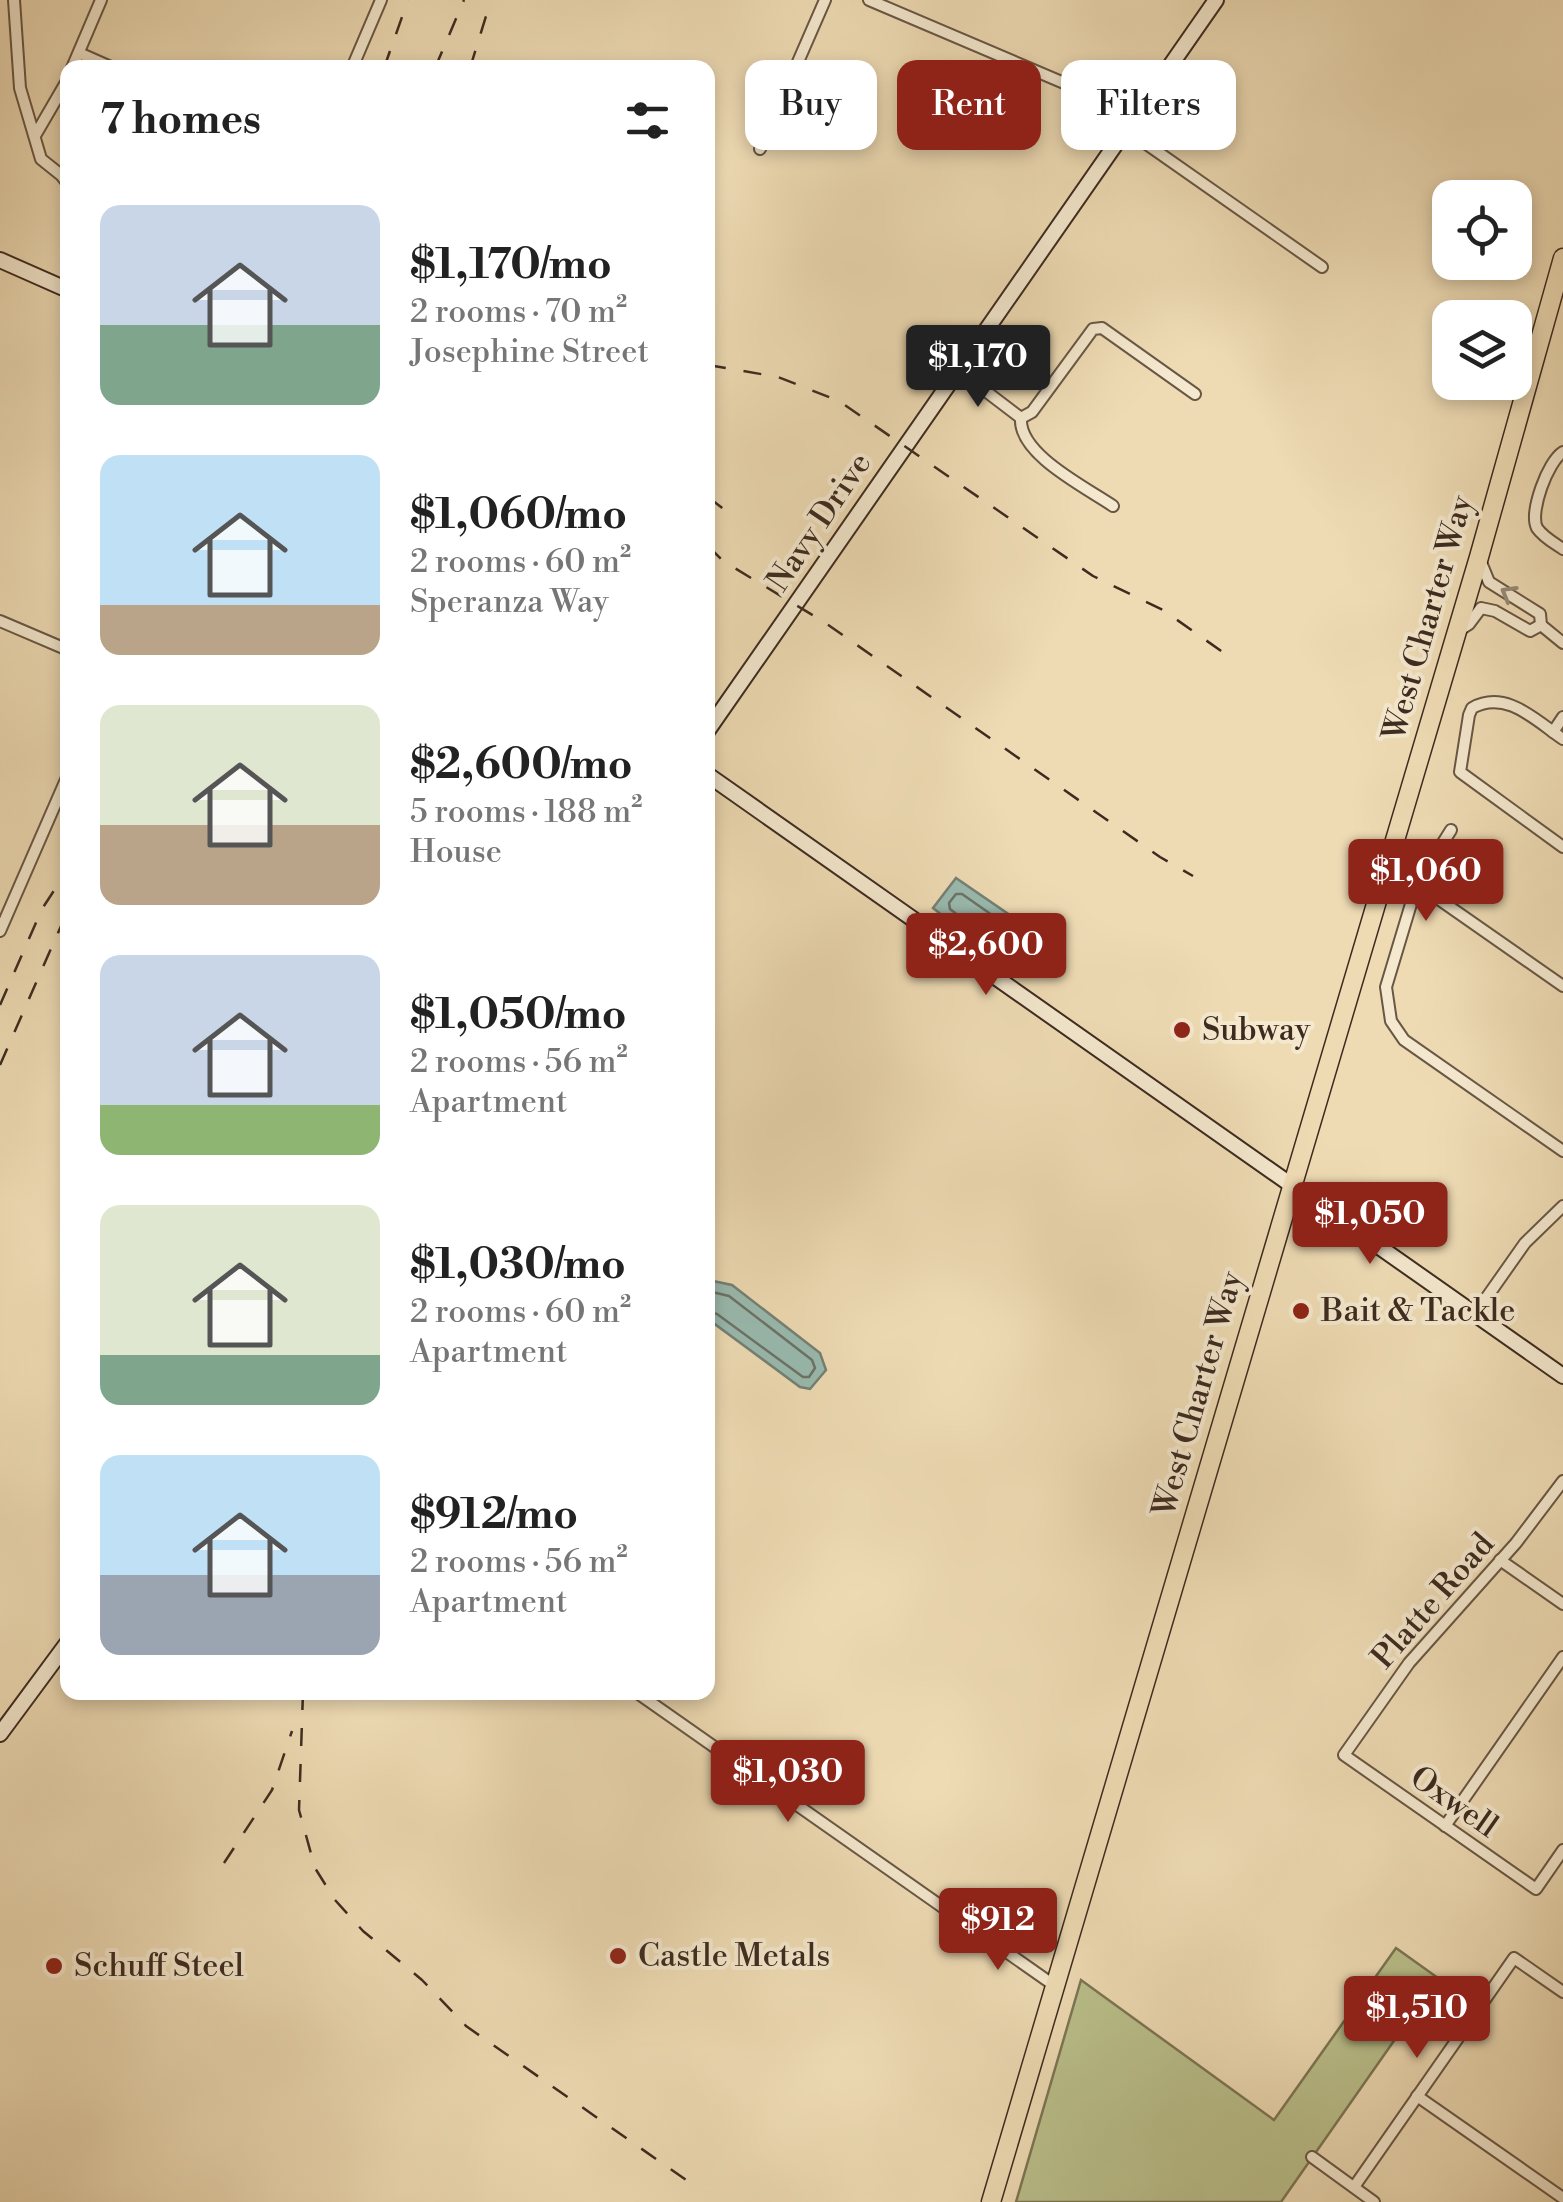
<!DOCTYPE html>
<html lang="en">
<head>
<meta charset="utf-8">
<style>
	body { margin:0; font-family:"Libre Bodoni",serif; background:#f6f6f6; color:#222; height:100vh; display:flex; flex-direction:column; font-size:38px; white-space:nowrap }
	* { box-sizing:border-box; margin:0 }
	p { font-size:32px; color:#767676 }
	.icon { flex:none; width:55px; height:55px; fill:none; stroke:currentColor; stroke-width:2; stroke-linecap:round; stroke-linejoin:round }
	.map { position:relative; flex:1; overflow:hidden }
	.details { position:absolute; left:60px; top:60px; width:655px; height:1640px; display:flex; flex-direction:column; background:#fff; border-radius:20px; box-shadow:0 5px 15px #0003 }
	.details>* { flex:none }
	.banner { position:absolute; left:745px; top:60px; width:668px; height:90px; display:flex; gap:20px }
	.fabs { position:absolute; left:1432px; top:180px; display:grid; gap:20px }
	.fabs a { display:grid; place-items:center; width:100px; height:100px; border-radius:20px; background:#fff; box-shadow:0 5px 15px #0003; font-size:50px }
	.price { position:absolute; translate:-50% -85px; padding:0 22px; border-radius:10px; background:#8f2418; color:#fff; font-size:32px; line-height:65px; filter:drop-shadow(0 2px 5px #0008) }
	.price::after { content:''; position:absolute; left:50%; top:60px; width:30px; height:22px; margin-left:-15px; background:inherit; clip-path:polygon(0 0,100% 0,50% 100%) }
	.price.active { background:#222; color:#fff }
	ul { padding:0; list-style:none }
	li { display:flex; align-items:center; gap:30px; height:250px; padding:0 40px }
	li span { display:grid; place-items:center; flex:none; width:280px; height:200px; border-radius:20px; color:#555 }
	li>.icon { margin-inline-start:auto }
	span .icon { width:120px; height:120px; fill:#fffc; stroke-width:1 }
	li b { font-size:42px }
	h2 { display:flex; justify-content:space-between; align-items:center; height:120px; padding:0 40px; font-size:42px }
	.pill { padding:0 35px; border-radius:20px; background:#fff; box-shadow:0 5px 15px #0003; font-size:35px; line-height:90px }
	.pill.active { background:#8f2418; color:#fff }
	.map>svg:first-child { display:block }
	.green { fill:#bac08c; stroke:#7c7656; stroke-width:2.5 }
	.water { fill:#99bbb0; stroke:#748176; stroke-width:2.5 }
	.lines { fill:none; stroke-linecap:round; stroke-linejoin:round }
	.shore { stroke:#6b7368; stroke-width:2.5 }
	.street-casing { stroke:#695745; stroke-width:14 }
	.secondary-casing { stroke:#3d2b20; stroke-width:18 }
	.highway-casing { stroke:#3d2b20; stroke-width:21 }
	.street { stroke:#f4e8ce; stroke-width:10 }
	.secondary { stroke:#f4e8ce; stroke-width:14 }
	.highway { stroke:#eedbb4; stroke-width:18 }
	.rail { stroke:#3d2b20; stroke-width:2.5; stroke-dasharray:18 18; stroke-linecap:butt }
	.oneway { stroke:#988a77 }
	.poi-dot { fill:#8f2418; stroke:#f4e8ce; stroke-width:4 }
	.labels { text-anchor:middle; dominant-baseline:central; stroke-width:8; stroke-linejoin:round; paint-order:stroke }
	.street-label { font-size:32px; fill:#3d2b20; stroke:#f4e8ce }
	.poi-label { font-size:32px; fill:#3d2b20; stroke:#f4e8ce; text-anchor:start }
</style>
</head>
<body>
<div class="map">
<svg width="1563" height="2202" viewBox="0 0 1563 2202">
	<rect width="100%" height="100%" fill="#eedbb4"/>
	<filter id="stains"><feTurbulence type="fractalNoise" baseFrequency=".002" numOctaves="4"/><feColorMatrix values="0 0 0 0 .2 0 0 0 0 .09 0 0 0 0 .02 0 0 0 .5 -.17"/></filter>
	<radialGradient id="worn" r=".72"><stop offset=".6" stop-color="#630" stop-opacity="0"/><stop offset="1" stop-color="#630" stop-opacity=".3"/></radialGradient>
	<path class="green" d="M1396 1948 1438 1978 1281 2202H1016L1081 1980 1274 2120Z"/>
	<g class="water">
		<path d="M956 878 1020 922 994 956 933 908Z"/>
		<path d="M713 1281 732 1285 820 1353 826 1370 810 1389 800 1387 708 1319V1282Z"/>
	</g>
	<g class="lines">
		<g class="shore">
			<path d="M956 894H962L1002 922 1003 928 995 939H989L950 909 949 903Z"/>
			<path d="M708 1291 729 1296 812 1360 815 1368 809 1377H803L717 1314 708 1312"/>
		</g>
		<defs>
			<g id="street">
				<path d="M14 0 20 88 41 159 61 175 68 184"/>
				<path d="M869 0 1111 103 1127 114 1128 125 1135 136 1322 267"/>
				<path d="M79 53 113 68"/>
				<path d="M72 68 101 0"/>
				<path d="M352 68 381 0"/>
				<path d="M36 134 68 79"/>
				<path d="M760 149 825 0"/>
				<path d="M958 370 1021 418"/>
				<path d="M1021 418 1032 412 1093 329 1102 328 1195 394"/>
				<path d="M1021 418C1018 454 1085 487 1113 506"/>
				<path d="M1563 452C1548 461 1529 512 1537 528 1543 537 1554 543 1563 549"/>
				<path d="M1480 560 1489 582 1540 614 1541 625 1563 643"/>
				<path d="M0 621 68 650"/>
				<path d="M1458 631 1469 624 1481 608 1495 611 1530 631 1541 625"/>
				<path d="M1553 732 1563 717"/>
				<path d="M1563 739C1535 720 1506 689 1472 708L1469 715 1460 772 1563 847"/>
				<path d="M1451 830 1417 884 1386 987 1391 1021 1404 1040 1563 1151"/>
				<path d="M1417 884 1563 986"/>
				<path d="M0 931 68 775"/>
				<path d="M1475 1314 1525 1243 1563 1206"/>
				<path d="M1563 1481 1516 1543 1409 1663 1344 1755 1536 1889 1563 1850"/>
				<path d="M1500 1560 1563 1604"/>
				<path d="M636 1692 1055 1986"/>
				<path d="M1445 1826 1563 1657"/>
				<path d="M1417 2096 1563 2198"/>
				<path d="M1312 2157 1374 2202"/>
				<path d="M1354 2187 1514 1958 1563 1992"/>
			</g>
			<g id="secondary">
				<path d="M0 260 68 290"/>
				<path d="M708 730 1216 0"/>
				<path d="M708 775 1563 1376"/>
				<path d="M0 1734 68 1642"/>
			</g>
			<path id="highway" d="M991 2202 1479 557 1563 258"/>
		</defs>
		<use href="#street" class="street-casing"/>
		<use href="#secondary" class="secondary-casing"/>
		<use href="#highway" class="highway-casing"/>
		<use href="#street" class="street"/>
		<use href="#secondary" class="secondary"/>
		<use href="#highway" class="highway"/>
		<g class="rail">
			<path d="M384 68 408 0"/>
			<path d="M435 68 464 0"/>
			<path d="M470 68 491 0"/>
			<path d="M708 365 778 377 839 401 1093 576 1163 610 1234 660"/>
			<path d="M708 497 734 517"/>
			<path d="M708 546 723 561 824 622 1160 857 1193 876"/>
			<path d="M0 1005 42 909 68 869"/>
			<path d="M0 1065 68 910"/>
			<path d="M303 1692 299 1810 315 1868 335 1900 363 1931 422 1980 466 2026 689 2182"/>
			<path d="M224 1863 272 1790 292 1731"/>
		</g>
	</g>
	<defs><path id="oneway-chevron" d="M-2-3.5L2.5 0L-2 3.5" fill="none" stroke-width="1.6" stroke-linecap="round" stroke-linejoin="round" transform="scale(2.5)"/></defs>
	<use class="oneway" href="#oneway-chevron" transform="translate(1508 593) rotate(-150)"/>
	<g class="poi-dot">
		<circle cx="1182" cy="1030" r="10"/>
		<circle cx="1301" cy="1311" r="10"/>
		<circle cx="618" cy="1956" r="10"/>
		<circle cx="54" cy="1966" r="10"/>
	</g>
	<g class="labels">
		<g class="street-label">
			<text transform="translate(819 522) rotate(-56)">Navy Drive</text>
			<text transform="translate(1428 618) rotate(-74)">West Charter Way</text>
			<text transform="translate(1198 1394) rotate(-74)">West Charter Way</text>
			<text transform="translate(1433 1601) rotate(-49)">Platte Road</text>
			<text transform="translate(1454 1802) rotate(35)">Oxwell</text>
		</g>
		<g class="poi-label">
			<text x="1202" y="1030">Subway</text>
			<text x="1321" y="1311">Bait &amp; Tackle</text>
			<text x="638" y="1956">Castle Metals</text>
			<text x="74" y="1966">Schuff Steel</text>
		</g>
	</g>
	<rect width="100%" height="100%" filter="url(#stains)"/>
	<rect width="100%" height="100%" fill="url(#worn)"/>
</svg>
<div class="fabs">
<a><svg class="icon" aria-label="locate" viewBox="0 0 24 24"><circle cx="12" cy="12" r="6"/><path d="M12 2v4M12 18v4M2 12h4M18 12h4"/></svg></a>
<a><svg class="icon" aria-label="layers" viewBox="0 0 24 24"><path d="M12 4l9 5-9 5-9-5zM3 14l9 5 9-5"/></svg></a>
</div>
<b class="price active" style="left:978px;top:410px">$1,170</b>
<b class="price" style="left:1426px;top:924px">$1,060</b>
<b class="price" style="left:986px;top:998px">$2,600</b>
<b class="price" style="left:1370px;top:1267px">$1,050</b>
<b class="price" style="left:788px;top:1825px">$1,030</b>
<b class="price" style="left:998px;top:1973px">$912</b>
<b class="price" style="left:1417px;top:2061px">$1,510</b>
<div class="banner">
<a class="pill">Buy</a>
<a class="pill active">Rent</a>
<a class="pill">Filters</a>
</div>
<section class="details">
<h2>7 homes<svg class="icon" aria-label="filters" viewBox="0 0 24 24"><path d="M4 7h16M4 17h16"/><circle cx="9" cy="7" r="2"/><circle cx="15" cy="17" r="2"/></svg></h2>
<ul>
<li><span style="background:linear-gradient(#c9d6e8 60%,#7fa58c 0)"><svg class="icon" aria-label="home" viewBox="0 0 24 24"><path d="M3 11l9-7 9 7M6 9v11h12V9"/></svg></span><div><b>$1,170/mo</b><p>2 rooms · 70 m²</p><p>Josephine Street</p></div></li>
<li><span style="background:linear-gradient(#bfe0f5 75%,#b9a48a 0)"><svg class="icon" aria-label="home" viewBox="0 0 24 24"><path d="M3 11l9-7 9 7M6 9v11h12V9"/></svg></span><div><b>$1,060/mo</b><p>2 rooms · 60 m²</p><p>Speranza Way</p></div></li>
<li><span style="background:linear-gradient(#dfe7d0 60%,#b9a48a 0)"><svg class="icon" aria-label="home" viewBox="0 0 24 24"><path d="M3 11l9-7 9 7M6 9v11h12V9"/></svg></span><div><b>$2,600/mo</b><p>5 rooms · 188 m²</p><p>House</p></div></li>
<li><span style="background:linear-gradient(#c9d6e8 75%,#8fb573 0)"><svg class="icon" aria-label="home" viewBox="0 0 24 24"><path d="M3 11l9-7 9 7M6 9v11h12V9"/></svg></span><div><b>$1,050/mo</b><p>2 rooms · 56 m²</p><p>Apartment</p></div></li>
<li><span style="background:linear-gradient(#dfe7d0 75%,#7fa58c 0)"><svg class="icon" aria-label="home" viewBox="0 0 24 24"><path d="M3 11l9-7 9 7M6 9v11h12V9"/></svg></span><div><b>$1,030/mo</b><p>2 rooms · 60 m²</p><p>Apartment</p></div></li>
<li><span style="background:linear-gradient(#bfe0f5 60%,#9aa5b1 0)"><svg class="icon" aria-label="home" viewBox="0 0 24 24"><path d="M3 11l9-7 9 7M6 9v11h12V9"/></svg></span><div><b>$912/mo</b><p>2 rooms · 56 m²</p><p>Apartment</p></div></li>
</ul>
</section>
</div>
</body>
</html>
